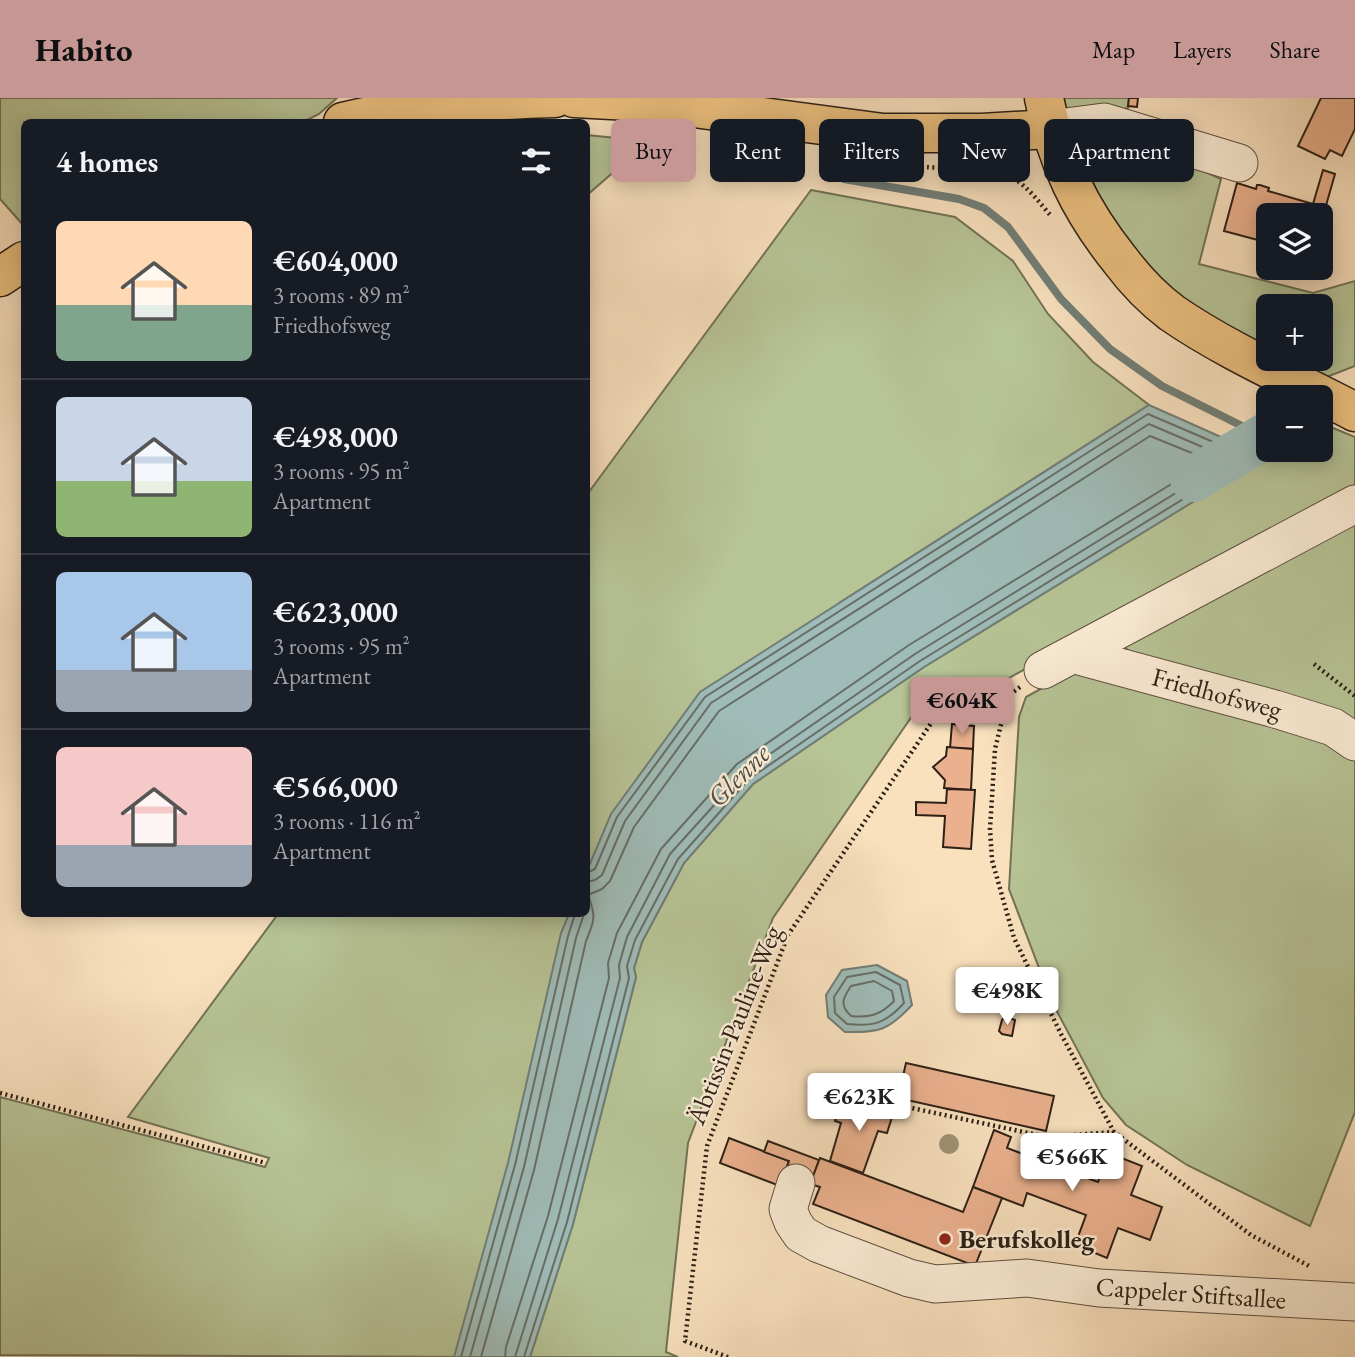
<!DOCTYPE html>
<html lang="en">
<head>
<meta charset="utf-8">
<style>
	body { margin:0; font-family:"EB Garamond",serif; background:#242831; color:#f1f3f6; height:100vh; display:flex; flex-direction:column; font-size:26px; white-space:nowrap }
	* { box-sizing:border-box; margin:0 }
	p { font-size:23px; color:#9ea1a6 }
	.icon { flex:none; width:38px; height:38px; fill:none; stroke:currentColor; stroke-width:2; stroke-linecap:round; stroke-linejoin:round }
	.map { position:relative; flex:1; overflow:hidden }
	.details { position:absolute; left:21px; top:21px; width:569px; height:798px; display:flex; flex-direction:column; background:#171b24; border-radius:10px; box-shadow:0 4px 18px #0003 }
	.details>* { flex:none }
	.guide { position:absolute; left:611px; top:21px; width:639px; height:63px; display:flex; gap:14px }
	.buttons { position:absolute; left:1256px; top:105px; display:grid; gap:14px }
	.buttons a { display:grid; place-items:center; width:77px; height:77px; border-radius:10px; background:#171b24; box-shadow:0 4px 18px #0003; font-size:35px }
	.price { position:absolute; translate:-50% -60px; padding:0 16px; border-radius:7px; background:#fff; color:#222; font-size:23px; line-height:46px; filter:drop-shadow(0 2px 4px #0008) }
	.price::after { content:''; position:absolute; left:50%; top:42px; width:21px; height:16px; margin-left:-10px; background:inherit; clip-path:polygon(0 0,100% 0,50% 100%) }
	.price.on { background:#c59692; color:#111 }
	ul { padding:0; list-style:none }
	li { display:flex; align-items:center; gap:21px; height:175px; padding:0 35px }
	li+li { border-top:2px solid #363941 }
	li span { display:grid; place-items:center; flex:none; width:196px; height:140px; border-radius:10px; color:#555 }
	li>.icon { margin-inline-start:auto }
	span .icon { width:84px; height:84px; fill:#fffc; stroke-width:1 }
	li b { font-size:30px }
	h2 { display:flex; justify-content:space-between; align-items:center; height:84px; padding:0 35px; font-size:30px }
	.chip { padding:0 24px; border-radius:10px; background:#171b24; box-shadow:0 4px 18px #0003; font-size:24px; line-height:63px }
	.chip.on { background:#c59692; color:#111 }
	header { display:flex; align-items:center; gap:42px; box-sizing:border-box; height:98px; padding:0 35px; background:#c59692; color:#111 }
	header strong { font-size:33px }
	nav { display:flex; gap:38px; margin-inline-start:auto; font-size:24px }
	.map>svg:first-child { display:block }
	.green { fill:#b7c496; stroke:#727256; stroke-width:2 }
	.water { fill:#9fbcb8; stroke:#717e77; stroke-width:2 }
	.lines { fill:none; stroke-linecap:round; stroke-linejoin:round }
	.shore { stroke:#666e67; stroke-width:2 }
	.stream { stroke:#717e77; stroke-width:8 }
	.river { stroke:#9fbcb8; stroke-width:46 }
	.building { fill:#ebb18e; stroke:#2c2016; stroke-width:2 }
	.minor-casing { stroke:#5f5040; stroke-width:39 }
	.major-casing { stroke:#2c2016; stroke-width:41 }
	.path { stroke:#2c2016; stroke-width:4.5; stroke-dasharray:2 3.5; stroke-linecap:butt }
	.minor { stroke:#fbecd5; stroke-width:37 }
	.major { stroke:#ecc07f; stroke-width:38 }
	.tree { fill:#9f9276 }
	.poi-dot { fill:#8f2418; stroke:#fbecd5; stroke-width:2.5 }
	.labels { text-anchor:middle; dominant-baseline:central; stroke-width:5; stroke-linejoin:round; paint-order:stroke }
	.street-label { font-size:26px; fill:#2c2016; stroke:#fbecd5 }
	.poi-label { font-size:26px; font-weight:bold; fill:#2c2016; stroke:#fbecd5; text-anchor:start }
	.water-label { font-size:28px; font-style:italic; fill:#4e4f47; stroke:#fbecd5 }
</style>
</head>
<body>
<header>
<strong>Habito</strong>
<nav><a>Map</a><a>Layers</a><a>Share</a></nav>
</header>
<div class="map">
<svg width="1355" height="1259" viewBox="0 0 1355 1259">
	<rect width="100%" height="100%" fill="#f9e1be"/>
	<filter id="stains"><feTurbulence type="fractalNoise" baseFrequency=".00286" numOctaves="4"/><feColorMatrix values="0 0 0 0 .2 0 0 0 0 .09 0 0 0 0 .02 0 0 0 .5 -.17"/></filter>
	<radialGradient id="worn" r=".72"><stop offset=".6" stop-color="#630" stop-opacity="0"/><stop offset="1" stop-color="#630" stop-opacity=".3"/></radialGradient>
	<g class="green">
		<path d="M0 0H337L319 16 303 24H24V128L0 101Z"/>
		<path d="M1064 0H1129L1128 10 1083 20 1066 10Z"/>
		<path d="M586 37 649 43 586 98Z"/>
		<path d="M1125 37 1221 81 1199 166 1313 195 1355 183V268L1319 282 1278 261H1321V208H1269V256C1240 238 1208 222 1181 202 1130 165 1104 113 1081 56L1087 42Z"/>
		<path d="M811 92 955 119 1013 163 1048 216 1093 264 1149 307 839 505 818 604 652 801 496 1259 0 1257V999L265 1069 269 1060 128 1019 278 816H586V398Z"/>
		<path d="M1321 325 1355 339V628L1142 562 1124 549 1104 527 1009 580 919 608 773 820 688 1045 666 1254 678 1259H530L573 1126 636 879 634 870 642 844 684 765 753 686 924 569 1277 352H1321Z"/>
		<path d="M1075 572 1324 640 1355 660V1014L1310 1128 1187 1067 1126 1027 1103 1000 1052 904 1009 791 1019 619 1026 599Z"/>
	</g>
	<g class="water">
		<path d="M1149 307 1266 359 924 569 753 686 684 765 642 844 634 870 636 879 573 1126 530 1259H454L508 1065 561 835 569 816H586V775L611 716 700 594Z"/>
		<path d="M877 867 907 883 912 907C889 932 879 935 845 934L828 919 826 897 842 872Z"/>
	</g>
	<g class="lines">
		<g class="shore">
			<path d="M876 874 900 887 904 905C886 925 874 929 847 926L835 915 834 899 847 879Z"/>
			<path d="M874 883 892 893 894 903C881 917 869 920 851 918 839 907 843 900 851 888Z"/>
			<path d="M461 1259 515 1067 568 838 575 816"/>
			<path d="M470 1259 524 1069 576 840 584 816"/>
			<path d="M481 1259 534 1072 586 843C595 822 596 818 588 797L602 791 610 783 634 729 719 613 1150 338 1204 360V366L909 547 737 666 661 751 617 835 608 865 609 880 548 1118 506 1249 505 1259"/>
			<path d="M515 1259 558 1121 620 880 619 867 627 839 670 756 744 674 915 556 1226 364 1228 360 1149 326 711 605 625 723 602 777 595 782 586 784"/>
			<path d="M524 1259 567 1124 629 880 627 868 635 842 678 761 749 681 920 563 1245 363 1246 358 1148 316 705 599 617 719 595 771 586 775"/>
		</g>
		<path class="stream" d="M844 81 959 101 984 110 1008 129 1061 201 1110 251 1162 288 1264 339"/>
		<path class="river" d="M1193 381 1269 336"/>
	</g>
	<g class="building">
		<path d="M1129 0H1138L1137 9 1128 8Z"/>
		<path d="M1321 0H1355V31L1342 58 1330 52 1325 61 1298 48Z"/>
		<path d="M1323 72 1335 76 1321 125V117H1269V145L1224 133 1237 85 1256 91 1257 87H1260L1269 90 1268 93 1313 106Z"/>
		<path d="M952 626 974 628 973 651 950 650Z"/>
		<path d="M947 649 973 651 971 692 944 690 945 682 933 669 946 658Z"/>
		<path d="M947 691 975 692 971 751 943 749 945 718 916 717V704L946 705Z"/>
		<path d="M1005 919 1015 922 1012 938 1002 936 999 933 1002 922Z"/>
		<path d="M906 965 1054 998 1046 1033 898 1000Z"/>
		<path d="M850 999 885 1010 884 1013 893 1016 887 1035 878 1033 863 1075 830 1063 841 1025 835 1023 840 1010 845 1013Z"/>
		<path d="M994 1032 1011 1039 1007 1050 1098 1084 1109 1055 1142 1068 1131 1097 1162 1109 1150 1142 1118 1130 1107 1160 1075 1147 1086 1117 1027 1095 1023 1108 973 1089Z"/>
		<path d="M729 1040 789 1063 780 1088 720 1065Z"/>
		<path d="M768 1043 819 1062 813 1079 787 1069 789 1063 764 1054Z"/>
		<path d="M820 1060 963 1114 973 1089 1002 1100 975 1168 813 1106 820 1089 810 1086Z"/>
	</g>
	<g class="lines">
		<defs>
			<g id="minor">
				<path d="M1050 31 1104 24 1239 65"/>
				<path d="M1075 557 1275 611 1333 629 1355 644"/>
				<path d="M1043 572 1355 406"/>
				<path d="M796 1085 788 1111 793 1124 801 1136 819 1146 909 1180 935 1186 1027 1180 1099 1190 1355 1204"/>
			</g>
			<g id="major">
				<path d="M574 0 649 4 883 35H982L1050 31"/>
				<path d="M1044 0C1056 63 1080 112 1120 162 1135 182 1152 200 1172 215 1227 253 1296 283 1355 314"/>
				<path d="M343 24C412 7 484 2 555 0"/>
				<path d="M0 179 24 163"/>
			</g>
		</defs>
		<use href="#minor" class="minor-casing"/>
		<use href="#major" class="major-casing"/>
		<g class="path">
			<path d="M927 69C947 71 991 69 1008 77 1026 86 1039 104 1051 118"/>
			<path d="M1314 566 1355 598"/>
			<path d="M1020 589 1008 598 995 651 990 731 992 762 1014 840 1061 936 1114 1034 1251 1137 1311 1169"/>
			<path d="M0 995 266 1065"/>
			<path d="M907 1009 1047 1039 1114 1034"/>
			<path d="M728 1259 685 1243 707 1048 788 837 934 621 962 609 1008 598"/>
		</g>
		<use href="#minor" class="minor"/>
		<use href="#major" class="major"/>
	</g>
	<circle class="tree" cx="949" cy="1046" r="10"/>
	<circle class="poi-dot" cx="945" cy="1141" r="7"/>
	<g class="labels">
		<g class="street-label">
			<text transform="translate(1217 595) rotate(15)">Friedhofsweg</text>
			<text transform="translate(734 927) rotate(-68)">Äbtissin-Pauline-Weg</text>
			<text transform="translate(1191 1195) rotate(4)">Cappeler Stiftsallee</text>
		</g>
		<g class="poi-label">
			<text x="959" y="1141">Berufskolleg</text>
		</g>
		<g class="water-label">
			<text transform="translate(738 677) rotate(-45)">Glenne</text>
		</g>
	</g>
	<rect width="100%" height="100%" filter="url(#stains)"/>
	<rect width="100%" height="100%" fill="url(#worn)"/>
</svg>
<div class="buttons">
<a><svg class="icon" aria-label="layers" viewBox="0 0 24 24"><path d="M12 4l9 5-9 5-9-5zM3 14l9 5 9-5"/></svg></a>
<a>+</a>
<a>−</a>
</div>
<b class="price on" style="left:962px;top:639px">€604K</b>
<b class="price" style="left:1007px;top:929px">€498K</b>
<b class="price" style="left:859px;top:1035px">€623K</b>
<b class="price" style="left:1072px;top:1095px">€566K</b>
<div class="guide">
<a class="chip on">Buy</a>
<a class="chip">Rent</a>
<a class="chip">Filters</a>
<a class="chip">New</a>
<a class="chip">Apartment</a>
</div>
<section class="details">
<h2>4 homes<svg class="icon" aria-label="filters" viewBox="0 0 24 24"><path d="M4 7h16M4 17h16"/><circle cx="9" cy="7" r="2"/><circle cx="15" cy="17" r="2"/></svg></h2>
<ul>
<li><span style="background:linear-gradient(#ffd9b3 60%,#7fa58c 0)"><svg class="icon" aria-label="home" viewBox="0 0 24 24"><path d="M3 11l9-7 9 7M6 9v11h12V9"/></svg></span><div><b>€604,000</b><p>3 rooms · 89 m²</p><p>Friedhofsweg</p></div></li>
<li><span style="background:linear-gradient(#c9d6e8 60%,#8fb573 0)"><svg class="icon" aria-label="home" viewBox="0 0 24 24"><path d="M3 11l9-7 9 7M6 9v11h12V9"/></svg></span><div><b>€498,000</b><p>3 rooms · 95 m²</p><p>Apartment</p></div></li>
<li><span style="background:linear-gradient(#a9c7e8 70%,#9aa5b1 0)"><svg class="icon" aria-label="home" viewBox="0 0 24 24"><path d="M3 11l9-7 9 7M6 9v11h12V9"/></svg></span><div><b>€623,000</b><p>3 rooms · 95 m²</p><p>Apartment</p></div></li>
<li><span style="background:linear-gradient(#f6c9c9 70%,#9aa5b1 0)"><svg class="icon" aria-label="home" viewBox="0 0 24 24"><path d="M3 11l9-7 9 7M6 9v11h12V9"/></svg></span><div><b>€566,000</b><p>3 rooms · 116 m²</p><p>Apartment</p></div></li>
</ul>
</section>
</div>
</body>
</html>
